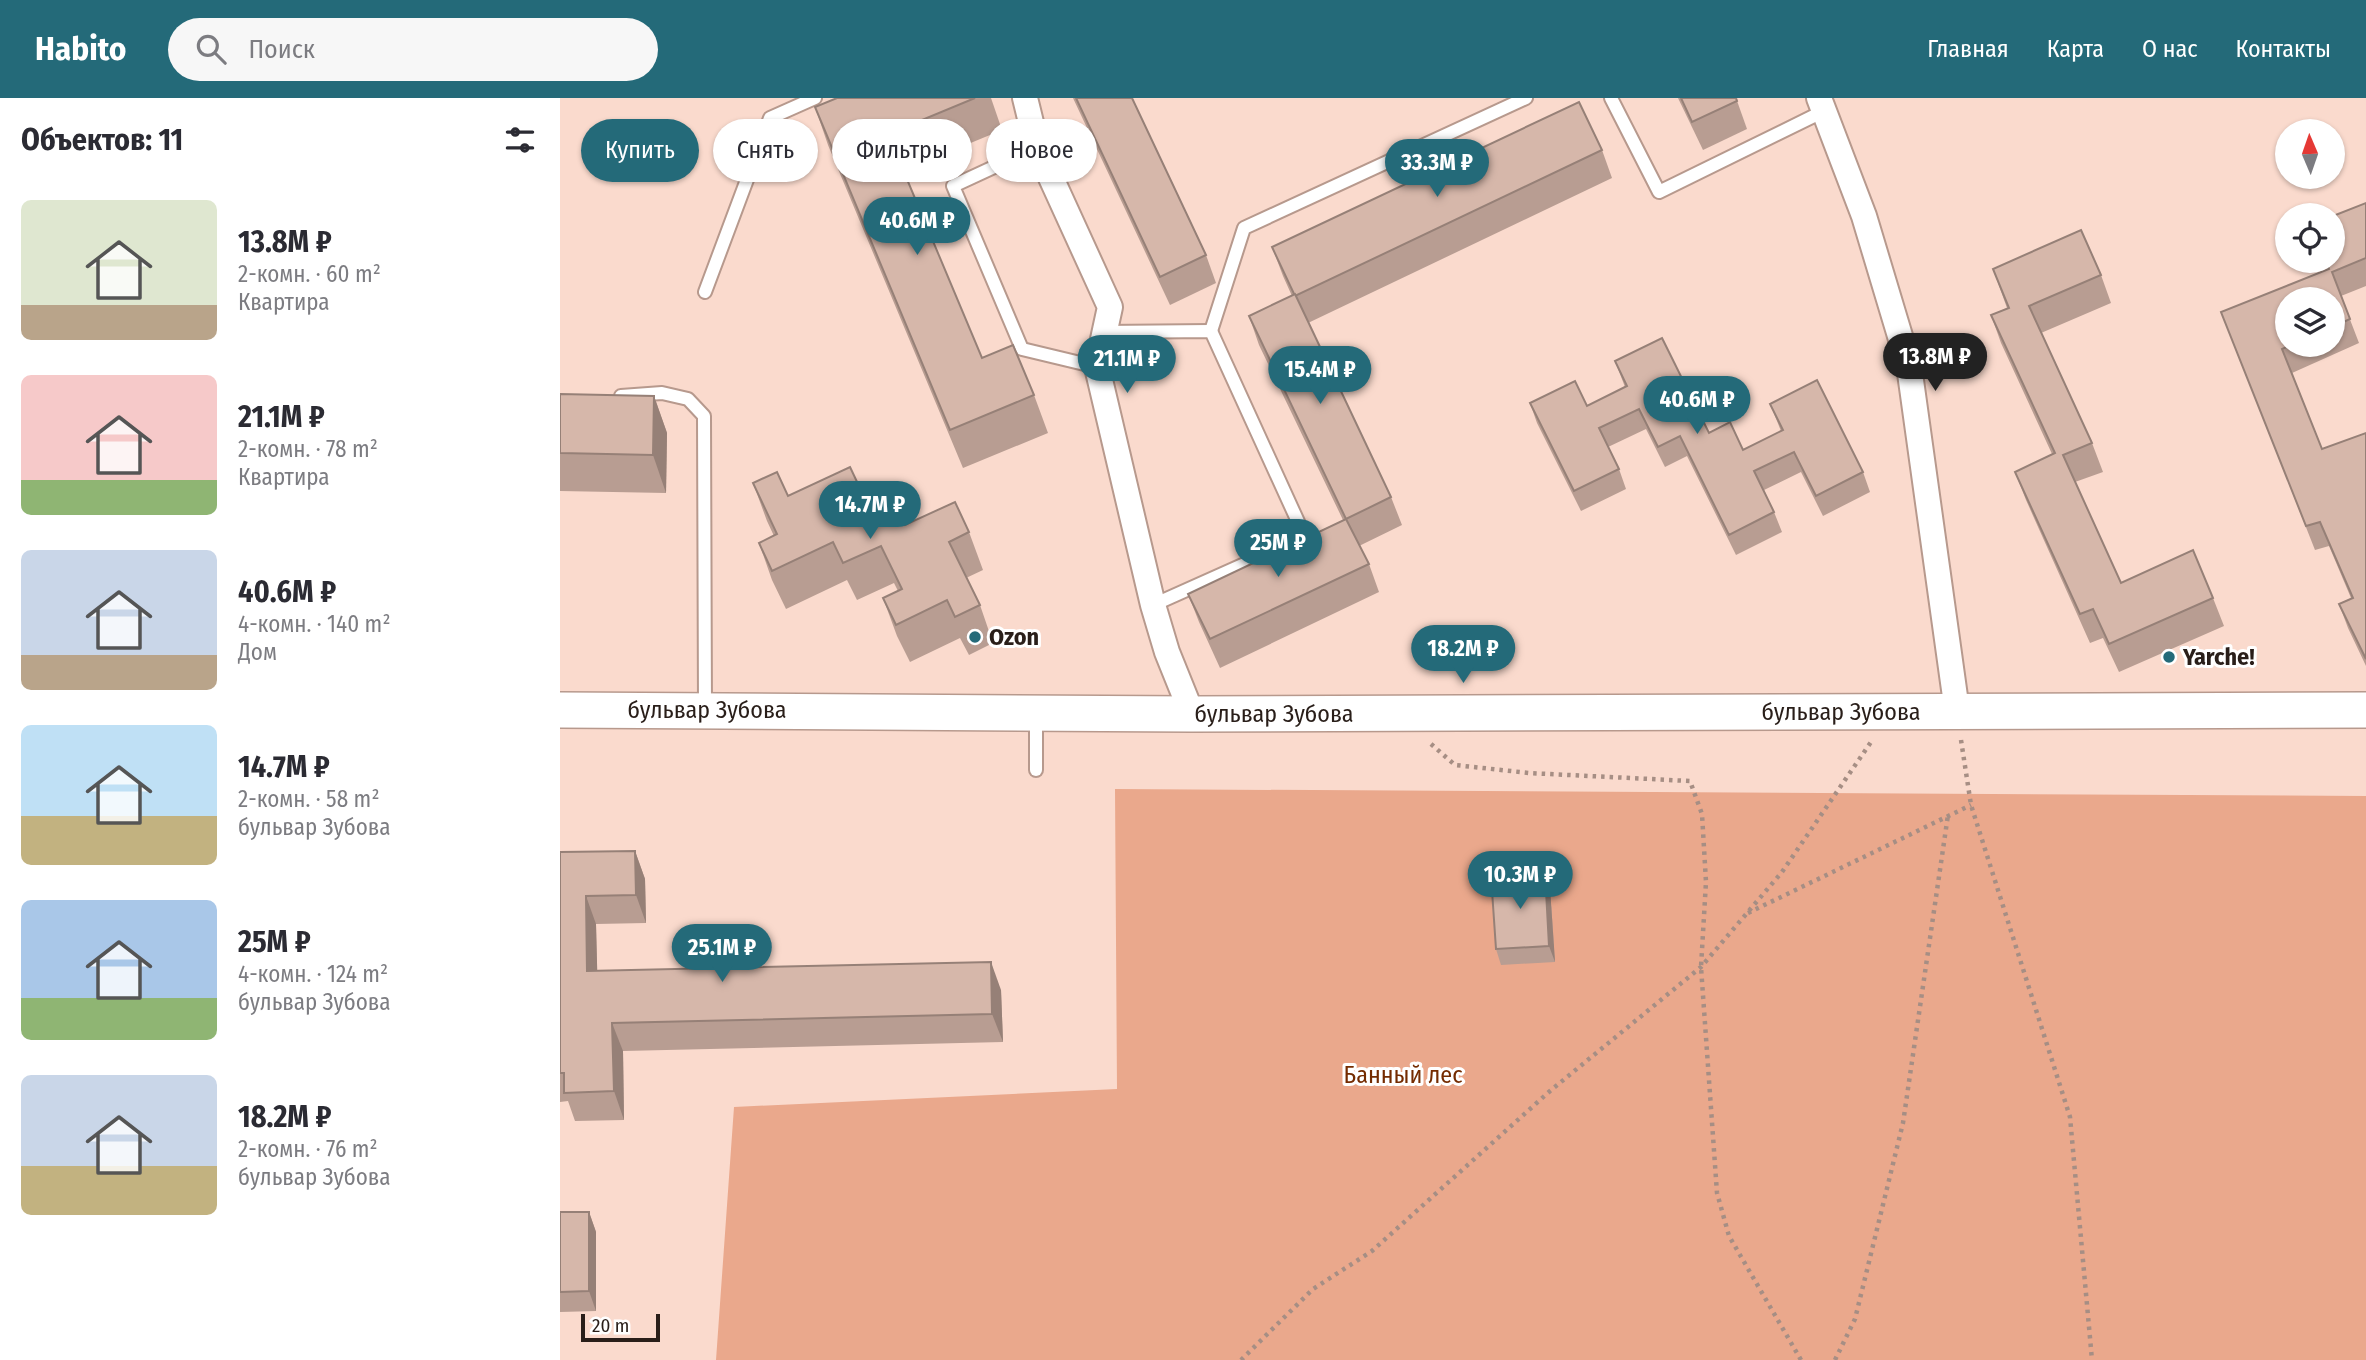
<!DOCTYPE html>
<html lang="ru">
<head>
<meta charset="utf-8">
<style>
	body { margin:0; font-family:"Fira Sans Condensed",sans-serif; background:#f7f7f7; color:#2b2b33; height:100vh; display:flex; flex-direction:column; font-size:26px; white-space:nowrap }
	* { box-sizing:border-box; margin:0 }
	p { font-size:23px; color:#7c7c81 }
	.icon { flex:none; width:38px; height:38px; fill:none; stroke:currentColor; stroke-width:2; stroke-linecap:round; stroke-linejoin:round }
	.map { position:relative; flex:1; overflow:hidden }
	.sheet { display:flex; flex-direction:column; background:#fff; width:560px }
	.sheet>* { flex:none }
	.hud { position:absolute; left:21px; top:21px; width:665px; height:63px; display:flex; gap:14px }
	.needle { width:46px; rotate:358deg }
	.fabs { position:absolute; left:1715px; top:21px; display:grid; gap:14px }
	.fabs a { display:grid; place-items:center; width:70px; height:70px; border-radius:50%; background:#fff; box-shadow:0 2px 5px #0004; font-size:35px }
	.scale { position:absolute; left:21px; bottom:18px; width:79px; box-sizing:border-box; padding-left:7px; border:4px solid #291e19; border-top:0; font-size:19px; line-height:24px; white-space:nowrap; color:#291e19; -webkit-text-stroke:5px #fff; paint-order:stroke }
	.price { position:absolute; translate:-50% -60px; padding:0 16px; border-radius:24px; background:#246a79; color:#fff; font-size:23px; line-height:46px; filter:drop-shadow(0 2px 4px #0008) }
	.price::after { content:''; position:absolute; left:50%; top:42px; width:21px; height:16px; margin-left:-10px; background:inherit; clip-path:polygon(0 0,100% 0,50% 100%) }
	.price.active { background:#222; color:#fff }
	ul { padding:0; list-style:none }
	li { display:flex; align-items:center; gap:21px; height:175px; padding:0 21px }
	li span { display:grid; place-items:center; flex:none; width:196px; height:140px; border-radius:10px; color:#555 }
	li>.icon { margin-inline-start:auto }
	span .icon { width:84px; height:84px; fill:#fffc; stroke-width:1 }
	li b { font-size:30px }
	h2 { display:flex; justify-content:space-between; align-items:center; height:84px; padding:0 21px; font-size:30px }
	.tag { padding:0 24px; border-radius:32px; background:#fff; box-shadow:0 2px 5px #0004; font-size:24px; line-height:63px }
	.tag.active { background:#246a79; color:#fff }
	header { display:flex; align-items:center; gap:42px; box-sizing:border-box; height:98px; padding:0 35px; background:#246a79; color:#fff }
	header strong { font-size:33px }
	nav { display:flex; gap:38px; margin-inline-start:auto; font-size:24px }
	.search { width:490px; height:63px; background:#f7f7f7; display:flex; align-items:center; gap:18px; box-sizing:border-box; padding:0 24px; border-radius:38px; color:#7c7c81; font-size:26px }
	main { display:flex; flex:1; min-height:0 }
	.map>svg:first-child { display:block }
	.green { fill:#eaa88c }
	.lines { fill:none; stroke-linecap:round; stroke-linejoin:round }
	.lane-casing { stroke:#b7998d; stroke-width:16 }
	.street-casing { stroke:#b7998d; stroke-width:28 }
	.secondary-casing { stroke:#b7998d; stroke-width:38 }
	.path { stroke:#a68e84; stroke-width:4.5; stroke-dasharray:3.5 5; stroke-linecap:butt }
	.lane { stroke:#fff; stroke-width:12 }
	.street { stroke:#fff; stroke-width:24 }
	.secondary { stroke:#fff; stroke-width:35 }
	.wall { fill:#b89d92; fill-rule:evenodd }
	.shaded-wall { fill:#968077 }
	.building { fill:#d6b7aa; stroke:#968077; stroke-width:2 }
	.poi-dot { fill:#246a79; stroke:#fff; stroke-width:2.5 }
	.labels { text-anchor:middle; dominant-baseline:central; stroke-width:6; stroke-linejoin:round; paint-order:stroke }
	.poi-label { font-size:24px; font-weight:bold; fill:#291e19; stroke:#fff; text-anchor:start }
	.street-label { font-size:24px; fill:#291e19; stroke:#fff }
	.park-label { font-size:24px; fill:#742b00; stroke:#fff }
</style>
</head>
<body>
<header>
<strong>Habito</strong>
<div class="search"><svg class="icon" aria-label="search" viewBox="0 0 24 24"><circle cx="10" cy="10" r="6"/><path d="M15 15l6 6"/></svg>Поиск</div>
<nav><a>Главная</a><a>Карта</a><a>О нас</a><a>Контакты</a></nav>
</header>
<main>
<section class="sheet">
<h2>Объектов: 11<svg class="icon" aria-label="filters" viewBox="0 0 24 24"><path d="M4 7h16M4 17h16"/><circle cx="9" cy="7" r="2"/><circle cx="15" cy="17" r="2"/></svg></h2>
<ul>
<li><span style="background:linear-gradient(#dfe7d0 75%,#b9a48a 0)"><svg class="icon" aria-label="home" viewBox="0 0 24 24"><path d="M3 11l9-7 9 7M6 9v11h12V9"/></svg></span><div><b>13.8M ₽</b><p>2-комн. · 60 m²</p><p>Квартира</p></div></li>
<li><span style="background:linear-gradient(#f6c9c9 75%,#8fb573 0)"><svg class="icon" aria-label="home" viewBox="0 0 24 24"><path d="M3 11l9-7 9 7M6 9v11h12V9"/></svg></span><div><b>21.1M ₽</b><p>2-комн. · 78 m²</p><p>Квартира</p></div></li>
<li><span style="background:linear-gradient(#c9d6e8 75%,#b9a48a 0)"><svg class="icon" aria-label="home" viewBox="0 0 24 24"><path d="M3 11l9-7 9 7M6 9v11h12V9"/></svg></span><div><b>40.6M ₽</b><p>4-комн. · 140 m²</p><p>Дом</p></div></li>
<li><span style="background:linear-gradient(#bfe0f5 65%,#c2b280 0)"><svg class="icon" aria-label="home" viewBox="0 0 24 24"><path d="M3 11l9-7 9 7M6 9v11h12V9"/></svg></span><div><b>14.7M ₽</b><p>2-комн. · 58 m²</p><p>бульвар Зубова</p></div></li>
<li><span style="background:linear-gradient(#a9c7e8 70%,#8fb573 0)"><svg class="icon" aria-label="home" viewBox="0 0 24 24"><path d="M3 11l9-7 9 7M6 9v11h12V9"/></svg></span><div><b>25M ₽</b><p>4-комн. · 124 m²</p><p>бульвар Зубова</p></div></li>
<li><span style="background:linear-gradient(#c9d6e8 65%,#c2b280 0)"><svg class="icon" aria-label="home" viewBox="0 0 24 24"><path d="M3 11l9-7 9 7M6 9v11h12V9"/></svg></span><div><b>18.2M ₽</b><p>2-комн. · 76 m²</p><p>бульвар Зубова</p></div></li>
</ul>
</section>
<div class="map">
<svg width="1806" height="1262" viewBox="0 0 1806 1262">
	<rect width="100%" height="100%" fill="#fadacd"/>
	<path class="green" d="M555 691 1806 698V1262H156L174 1009 557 991Z"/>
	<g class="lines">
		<defs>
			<g id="lane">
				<path d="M1051 0 1099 94 1264 13"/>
				<path d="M477 49 393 88 462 251 537 269"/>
				<path d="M145 194 210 20 255 0"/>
				<path d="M651 233 684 130 966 0"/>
				<path d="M543 234 651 233 745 439 593 507"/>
				<path d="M61 298 102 295 128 301 144 318 145 611"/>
				<path d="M476 672V619"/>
			</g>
			<g id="street">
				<path d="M465 0 477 49 550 209 537 269 593 507 607 554 632 616"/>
				<path d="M1259 0 1304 118 1349 268 1397 613"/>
			</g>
			<path id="secondary" d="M0 612 632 616 1806 612"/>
		</defs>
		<use href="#lane" class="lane-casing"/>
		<use href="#street" class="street-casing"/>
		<use href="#secondary" class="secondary-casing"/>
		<g class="path">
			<path d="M1401 642 1411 707 1510 1019 1532 1262"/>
			<path d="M871 646 895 667 969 675 1130 683 1142 716 1146 784 1141 869 1157 1095 1169 1138 1241 1262"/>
			<path d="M1188 815 1411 707"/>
			<path d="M681 1262 753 1191 812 1153 990 993 1141 869 1222 774 1311 644"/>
			<path d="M1275 1262 1295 1221 1343 1025 1388 717"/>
		</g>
		<use href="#lane" class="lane"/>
		<use href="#street" class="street"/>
		<use href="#secondary" class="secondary"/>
	</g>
	<g class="wall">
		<path d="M277 0H431L442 32 343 73 422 260 474 297 488 335 403 370 268 47 255 9Z"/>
		<path d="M513 0H572L646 157 656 185 610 207Z"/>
		<path d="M1118 0H1176L1187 31 1143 52Z"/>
		<path d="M1042 52 1052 80 748 225 831 399 842 427 799 448 809 466 819 494 660 570 639 524 628 496 783 422 699 247 689 218 732 198 723 178 712 149Z"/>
		<path d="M1806 105V188L1781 198 1799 245 1732 275 1762 351 1806 335V568L1788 530 1779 506 1791 500 1769 448 1755 452 1661 214 1769 171ZM1773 201V247H1727Z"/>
		<path d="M1433 171 1541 177 1551 205 1481 235 1532 345 1543 374 1515 384 1561 485 1653 500 1664 528 1559 574 1543 540 1530 545 1466 402 1455 374 1492 356 1441 245 1431 217 1447 210Z"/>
		<path d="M1055 263 1149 335 1183 352 1221 333 1210 306 1303 374 1310 394 1263 418 1241 374 1204 392 1214 414 1222 434 1176 457 1127 358 1105 369 1086 331 1048 349 1059 371 1066 391 1021 413 977 325 970 305 1027 308 1065 289Z"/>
		<path d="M0 296 94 298 107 335 106 395 0 393Z"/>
		<path d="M193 385 228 398 315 422 345 427 409 434 423 472 406 480 420 507 433 545 409 557 400 540 350 564 337 538 323 500 338 493 334 485 297 502 287 482 226 511 212 482 199 445 214 438 207 423Z"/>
		<path d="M75 753 85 781 86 825 36 826 37 873 441 892 443 944 63 953 64 1022 15 1023 8 1003 0 1004V754Z"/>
		<path d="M985 774 990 790 995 864 941 867 936 851Z"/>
		<path d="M0 1114H29L36 1134V1213L0 1214Z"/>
	</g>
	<g class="shaded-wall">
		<path d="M94 298 107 335 106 395 93 357Z"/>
		<path d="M75 753 85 781 86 825 76 797Z"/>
		<path d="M985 774 990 790 995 864 989 848Z"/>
		<path d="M26 798 36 826 38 902 27 873Z"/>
		<path d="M431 864 441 892 443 944 432 916Z"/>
		<path d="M52 925 63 953 64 1022 54 993Z"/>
		<path d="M29 1114 36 1134V1213L29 1193Z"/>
	</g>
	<g class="building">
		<path d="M277 0H415L328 36 422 260 453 247 474 297 390 332 255 9Z"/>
		<path d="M516 0H572L646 157 600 179Z"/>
		<path d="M1121 0H1176L1177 3 1132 24Z"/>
		<path d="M1019 4 1042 52 735 198 712 149Z"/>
		<path d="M1806 105V160L1772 174 1790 221 1773 229V201H1727V247H1731L1722 251 1762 351 1806 335V561L1779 506 1793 500 1760 424 1746 428 1661 214 1769 171 1766 163H1773V118Z"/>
		<path d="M1521 132 1541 177 1469 208 1532 345 1503 357 1561 485 1633 452 1653 500 1549 546 1533 511 1520 516 1455 374 1495 355 1431 217 1449 210 1433 171Z"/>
		<path d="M735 196 831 399 786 421 689 218Z"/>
		<path d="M1102 240 1149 335 1170 324 1183 352 1223 332 1210 306 1257 282 1303 374 1256 398 1234 354 1194 373 1214 414 1169 437 1120 338 1098 349 1079 311 1039 330 1059 371 1014 393 970 305 1015 283 1027 308 1067 288 1055 263Z"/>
		<path d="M0 296 94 298 93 357 0 355Z"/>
		<path d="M290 369 315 422 338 411 345 427 395 404 409 434 389 444 420 507 395 519 387 502 336 527 323 500 342 491 321 448 283 465 273 444 212 473 199 445 217 436 193 385 217 374 228 398Z"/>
		<path d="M786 421 809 466 650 541 628 496Z"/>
		<path d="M75 753 76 797 26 798 27 873 431 864 432 916 52 925 54 993 4 995V975H0V754Z"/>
		<path d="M985 774 989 848 936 851 931 778Z"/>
		<path d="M0 1114H29V1193L0 1194Z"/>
	</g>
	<g class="poi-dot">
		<circle cx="415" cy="539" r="7"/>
		<circle cx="1609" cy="559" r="7"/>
	</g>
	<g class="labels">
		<g class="poi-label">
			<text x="429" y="539">Ozon</text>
			<text x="1623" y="559">Yarche!</text>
		</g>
		<g class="street-label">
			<text x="147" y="612">бульвар Зубова</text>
			<text x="1281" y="614">бульвар Зубова</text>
			<text x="714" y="616">бульвар Зубова</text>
		</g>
		<g class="park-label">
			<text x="843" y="977">Банный лес</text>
		</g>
	</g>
</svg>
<div class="fabs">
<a><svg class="needle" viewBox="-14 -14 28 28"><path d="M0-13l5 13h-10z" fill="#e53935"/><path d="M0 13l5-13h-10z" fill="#7c7c81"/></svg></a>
<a><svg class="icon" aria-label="locate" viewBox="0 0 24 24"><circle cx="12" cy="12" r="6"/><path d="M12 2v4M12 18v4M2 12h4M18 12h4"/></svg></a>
<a><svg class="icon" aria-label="layers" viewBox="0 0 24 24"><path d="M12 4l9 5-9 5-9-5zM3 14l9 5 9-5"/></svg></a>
</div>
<div class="scale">20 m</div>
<b class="price" style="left:877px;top:101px">33.3M ₽</b>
<b class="price" style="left:357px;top:159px">40.6M ₽</b>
<b class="price active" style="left:1375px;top:295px">13.8M ₽</b>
<b class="price" style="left:567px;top:297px">21.1M ₽</b>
<b class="price" style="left:760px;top:308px">15.4M ₽</b>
<b class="price" style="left:1137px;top:338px">40.6M ₽</b>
<b class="price" style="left:310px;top:443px">14.7M ₽</b>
<b class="price" style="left:718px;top:481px">25M ₽</b>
<b class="price" style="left:903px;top:587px">18.2M ₽</b>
<b class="price" style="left:960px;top:813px">10.3M ₽</b>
<b class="price" style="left:162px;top:886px">25.1M ₽</b>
<div class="hud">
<a class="tag active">Купить</a>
<a class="tag">Снять</a>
<a class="tag">Фильтры</a>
<a class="tag">Новое</a>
</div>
</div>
</main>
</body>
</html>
